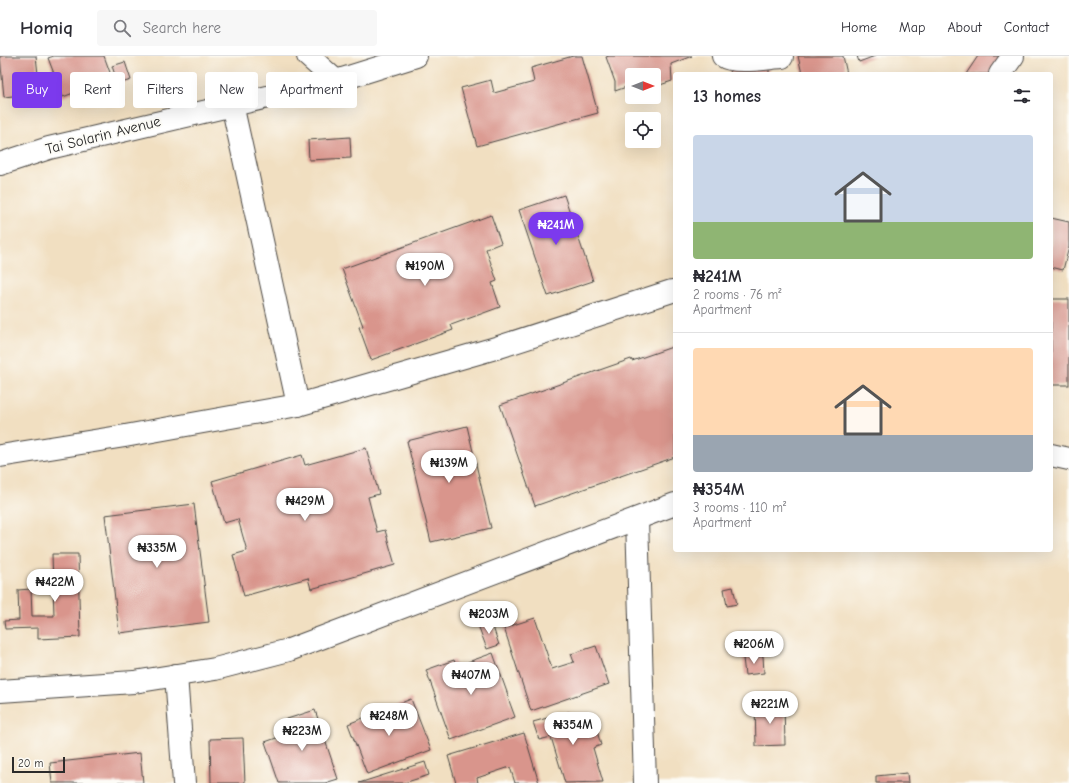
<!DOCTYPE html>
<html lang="en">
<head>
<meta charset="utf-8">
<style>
	body { margin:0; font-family:"Comic Neue",sans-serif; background:#f7f7f7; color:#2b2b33; height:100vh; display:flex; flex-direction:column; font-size:15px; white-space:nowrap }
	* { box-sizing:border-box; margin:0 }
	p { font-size:13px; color:#7c7c81 }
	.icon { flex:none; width:22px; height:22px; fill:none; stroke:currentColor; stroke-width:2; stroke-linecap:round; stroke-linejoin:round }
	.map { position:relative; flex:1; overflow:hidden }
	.panel { position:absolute; left:673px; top:16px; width:380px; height:480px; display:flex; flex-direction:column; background:#fff; border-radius:4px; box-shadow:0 4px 16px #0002 }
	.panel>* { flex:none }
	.guide { position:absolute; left:12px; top:16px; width:380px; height:36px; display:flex; gap:8px }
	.needle { width:26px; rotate:90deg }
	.tools { position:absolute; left:625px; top:12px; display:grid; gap:8px }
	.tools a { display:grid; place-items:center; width:36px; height:36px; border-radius:4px; background:#fff; box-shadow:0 4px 16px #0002; font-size:20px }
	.scale { position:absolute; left:12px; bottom:10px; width:53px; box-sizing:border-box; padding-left:4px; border:2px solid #2b2b2b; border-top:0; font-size:11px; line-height:14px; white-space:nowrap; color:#2b2b2b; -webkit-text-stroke:3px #fdfcf7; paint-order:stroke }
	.price { position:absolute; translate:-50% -34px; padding:0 9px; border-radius:14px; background:#fff; color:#222; font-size:13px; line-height:26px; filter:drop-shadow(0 1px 2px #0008) }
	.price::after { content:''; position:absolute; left:50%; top:24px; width:12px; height:9px; margin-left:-6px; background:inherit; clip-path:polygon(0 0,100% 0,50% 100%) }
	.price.selected { background:#7c3aed; color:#fff }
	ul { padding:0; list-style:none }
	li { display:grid; align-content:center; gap:8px; height:212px; padding:0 20px }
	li+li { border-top:1px solid #e1e1e2 }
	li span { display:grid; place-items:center; height:124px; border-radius:4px; color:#555 }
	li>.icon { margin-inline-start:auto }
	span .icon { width:72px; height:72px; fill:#fffc; stroke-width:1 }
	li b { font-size:17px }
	h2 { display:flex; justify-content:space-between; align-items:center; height:48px; padding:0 20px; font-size:17px }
	.tag { padding:0 14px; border-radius:4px; background:#fff; box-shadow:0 4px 16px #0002; font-size:14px; line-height:36px }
	.tag.selected { background:#7c3aed; color:#fff }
	header { display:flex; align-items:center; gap:24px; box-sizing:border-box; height:56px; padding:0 20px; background:#fff; border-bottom:1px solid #e1e1e2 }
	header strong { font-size:19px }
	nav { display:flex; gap:22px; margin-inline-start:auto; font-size:14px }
	.search { width:280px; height:36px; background:#f7f7f7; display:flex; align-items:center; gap:10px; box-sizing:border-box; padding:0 14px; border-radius:4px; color:#7c7c81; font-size:15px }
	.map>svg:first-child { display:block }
	.building { fill:#d9958c }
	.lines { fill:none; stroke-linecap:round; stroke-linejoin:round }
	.minor-casing { stroke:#494642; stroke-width:24 }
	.minor { stroke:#fff; stroke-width:22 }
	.labels { text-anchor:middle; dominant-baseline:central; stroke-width:4; stroke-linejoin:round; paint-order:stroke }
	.street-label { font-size:15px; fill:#2b2b2b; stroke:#fdfcf7 }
</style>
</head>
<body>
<header>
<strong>Homiq</strong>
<div class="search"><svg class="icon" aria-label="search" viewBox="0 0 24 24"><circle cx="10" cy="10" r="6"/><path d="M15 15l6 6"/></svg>Search here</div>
<nav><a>Home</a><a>Map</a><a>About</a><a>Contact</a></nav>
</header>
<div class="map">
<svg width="1069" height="727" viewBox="0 0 1069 727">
	<rect width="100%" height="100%" fill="#fdfcf7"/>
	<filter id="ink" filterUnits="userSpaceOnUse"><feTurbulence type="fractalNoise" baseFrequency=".025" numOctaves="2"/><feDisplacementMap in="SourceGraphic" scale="8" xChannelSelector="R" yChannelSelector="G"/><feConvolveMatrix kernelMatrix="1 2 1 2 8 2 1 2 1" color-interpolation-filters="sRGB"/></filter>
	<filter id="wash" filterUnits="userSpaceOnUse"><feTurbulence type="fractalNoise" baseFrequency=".012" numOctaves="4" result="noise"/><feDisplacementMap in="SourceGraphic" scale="16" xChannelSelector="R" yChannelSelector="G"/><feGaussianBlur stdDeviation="0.9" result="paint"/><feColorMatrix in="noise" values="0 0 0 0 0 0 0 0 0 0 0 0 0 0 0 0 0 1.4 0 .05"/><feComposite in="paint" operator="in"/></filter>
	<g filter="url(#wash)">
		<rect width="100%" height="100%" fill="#f1dfc1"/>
		<g id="blocks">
			<g class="building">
				<path d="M0 0H36L40 37 4 41Z"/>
				<path d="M54 0H104L112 22 63 41 48 2Z"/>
				<path d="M573 0H582L598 57 477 90 461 32 491 24 494 37 534 26 531 12Z"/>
				<path d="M609 0H692L671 8 672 25 654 31V19H632V29L615 35V26L606 1Z"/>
				<path d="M798 0H843L847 18H802Z"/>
				<path d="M857 0H875L859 6Z"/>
				<path d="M978 0H1005L993 18H966Z"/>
				<path d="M125 6 131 24 118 28 112 10Z"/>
				<path d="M731 10 769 11V18H730Z"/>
				<path d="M350 81 351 102 309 104 308 84Z"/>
				<path d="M564 139 593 225 548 240 519 154Z"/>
				<path d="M491 159 501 187 486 193 497 225 492 227 500 251 451 269 453 274 371 304 359 271 363 270 342 213Z"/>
				<path d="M1051 162 1069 166V191L1063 214 1051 211Z"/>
				<rect x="1051" y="243" width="18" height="86"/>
				<path d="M675 290V401L535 450 500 349 631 303 632 305Z"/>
				<path d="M467 370 491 472 431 486 407 385Z"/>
				<path d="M366 392 379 438 368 441 377 476 385 474 395 509 311 533 308 522 244 540 233 499 247 495 238 463 224 467 212 425 302 399 305 409Z"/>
				<path d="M194 448 209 566 119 577 105 459Z"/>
				<path d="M52 498H78L80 581 38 583V572L5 573 4 565 19 564 18 534 31 533 32 560H54Z"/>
				<path d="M733 531 737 548 727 550 724 533Z"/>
				<path d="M535 562 552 613 574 606 571 598 596 590 609 628 531 655 504 572Z"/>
				<path d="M491 565 499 589 487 593 478 569Z"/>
				<path d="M493 597 509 642H508L515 661 451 684 426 614 454 604 464 630 475 626 468 606Z"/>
				<path d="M763 600 764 617 745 619 743 602Z"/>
				<path d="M411 643 431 694 367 718 348 668Z"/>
				<path d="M784 648 785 689 756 690 755 649Z"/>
				<path d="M315 654 338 723 325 727H279L265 686 285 679 281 665Z"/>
				<path d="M569 656 572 664 592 658 601 689 593 692 603 726 565 727 551 681 539 684 533 666Z"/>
				<path d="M524 677 539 727H515L510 711 477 722 478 727H456L448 700Z"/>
				<path d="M243 682 245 727H211L210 683Z"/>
				<path d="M140 697 143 727H52L50 707Z"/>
				<path d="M425 706 429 719 404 727H359Z"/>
				<path d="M907 717 908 727H876V720Z"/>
			</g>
		</g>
	</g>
	<g filter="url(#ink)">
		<use href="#blocks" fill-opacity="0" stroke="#494642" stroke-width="1"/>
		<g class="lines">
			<defs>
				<g id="minor">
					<path d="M308 0 336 25"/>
					<path d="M723 0C734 8 768 2 782 1"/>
					<path d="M1000 18 1013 0"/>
					<path d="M232 48 298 349"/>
					<path d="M0 108 49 92 336 25 416 0"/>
					<path d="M1051 399 1069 403"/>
					<path d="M0 400 125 380 298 349 499 291 672 235"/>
					<path d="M637 463 645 727"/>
					<path d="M176 619 184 727"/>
					<path d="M0 635 134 626 215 613 289 594 675 448"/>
				</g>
			</defs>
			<use href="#minor" class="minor-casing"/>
			<use href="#minor" class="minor"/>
		</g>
	</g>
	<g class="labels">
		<g class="street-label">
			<text transform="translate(103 79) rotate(-14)">Tai Solarin Avenue</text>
		</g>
	</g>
</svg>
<div class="tools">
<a><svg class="needle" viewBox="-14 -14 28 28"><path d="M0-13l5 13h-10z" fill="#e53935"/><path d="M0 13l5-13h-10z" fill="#7c7c81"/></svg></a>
<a><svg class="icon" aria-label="locate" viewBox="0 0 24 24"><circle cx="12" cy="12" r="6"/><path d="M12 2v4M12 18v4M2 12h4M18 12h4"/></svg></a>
</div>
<div class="scale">20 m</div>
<b class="price selected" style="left:556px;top:190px">₦241M</b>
<b class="price" style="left:425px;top:231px">₦190M</b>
<b class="price" style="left:449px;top:428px">₦139M</b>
<b class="price" style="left:305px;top:466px">₦429M</b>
<b class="price" style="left:157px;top:513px">₦335M</b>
<b class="price" style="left:55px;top:547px">₦422M</b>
<b class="price" style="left:489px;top:579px">₦203M</b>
<b class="price" style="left:754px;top:609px">₦206M</b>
<b class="price" style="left:471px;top:640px">₦407M</b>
<b class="price" style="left:770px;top:669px">₦221M</b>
<b class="price" style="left:389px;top:681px">₦248M</b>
<b class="price" style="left:573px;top:690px">₦354M</b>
<b class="price" style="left:302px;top:696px">₦223M</b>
<div class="guide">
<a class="tag selected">Buy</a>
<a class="tag">Rent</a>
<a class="tag">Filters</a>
<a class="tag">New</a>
<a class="tag">Apartment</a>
</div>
<section class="panel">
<h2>13 homes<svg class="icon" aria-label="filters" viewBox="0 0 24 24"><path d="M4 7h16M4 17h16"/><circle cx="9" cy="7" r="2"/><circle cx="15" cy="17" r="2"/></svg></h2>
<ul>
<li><span style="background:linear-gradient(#c9d6e8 70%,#8fb573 0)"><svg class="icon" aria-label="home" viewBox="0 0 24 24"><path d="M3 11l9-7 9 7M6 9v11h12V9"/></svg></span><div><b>₦241M</b><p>2 rooms · 76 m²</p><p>Apartment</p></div></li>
<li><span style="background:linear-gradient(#ffd9b3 70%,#9aa5b1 0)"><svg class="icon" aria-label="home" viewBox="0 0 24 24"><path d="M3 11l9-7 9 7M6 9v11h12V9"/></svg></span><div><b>₦354M</b><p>3 rooms · 110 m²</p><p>Apartment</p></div></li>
</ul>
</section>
</div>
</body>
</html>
